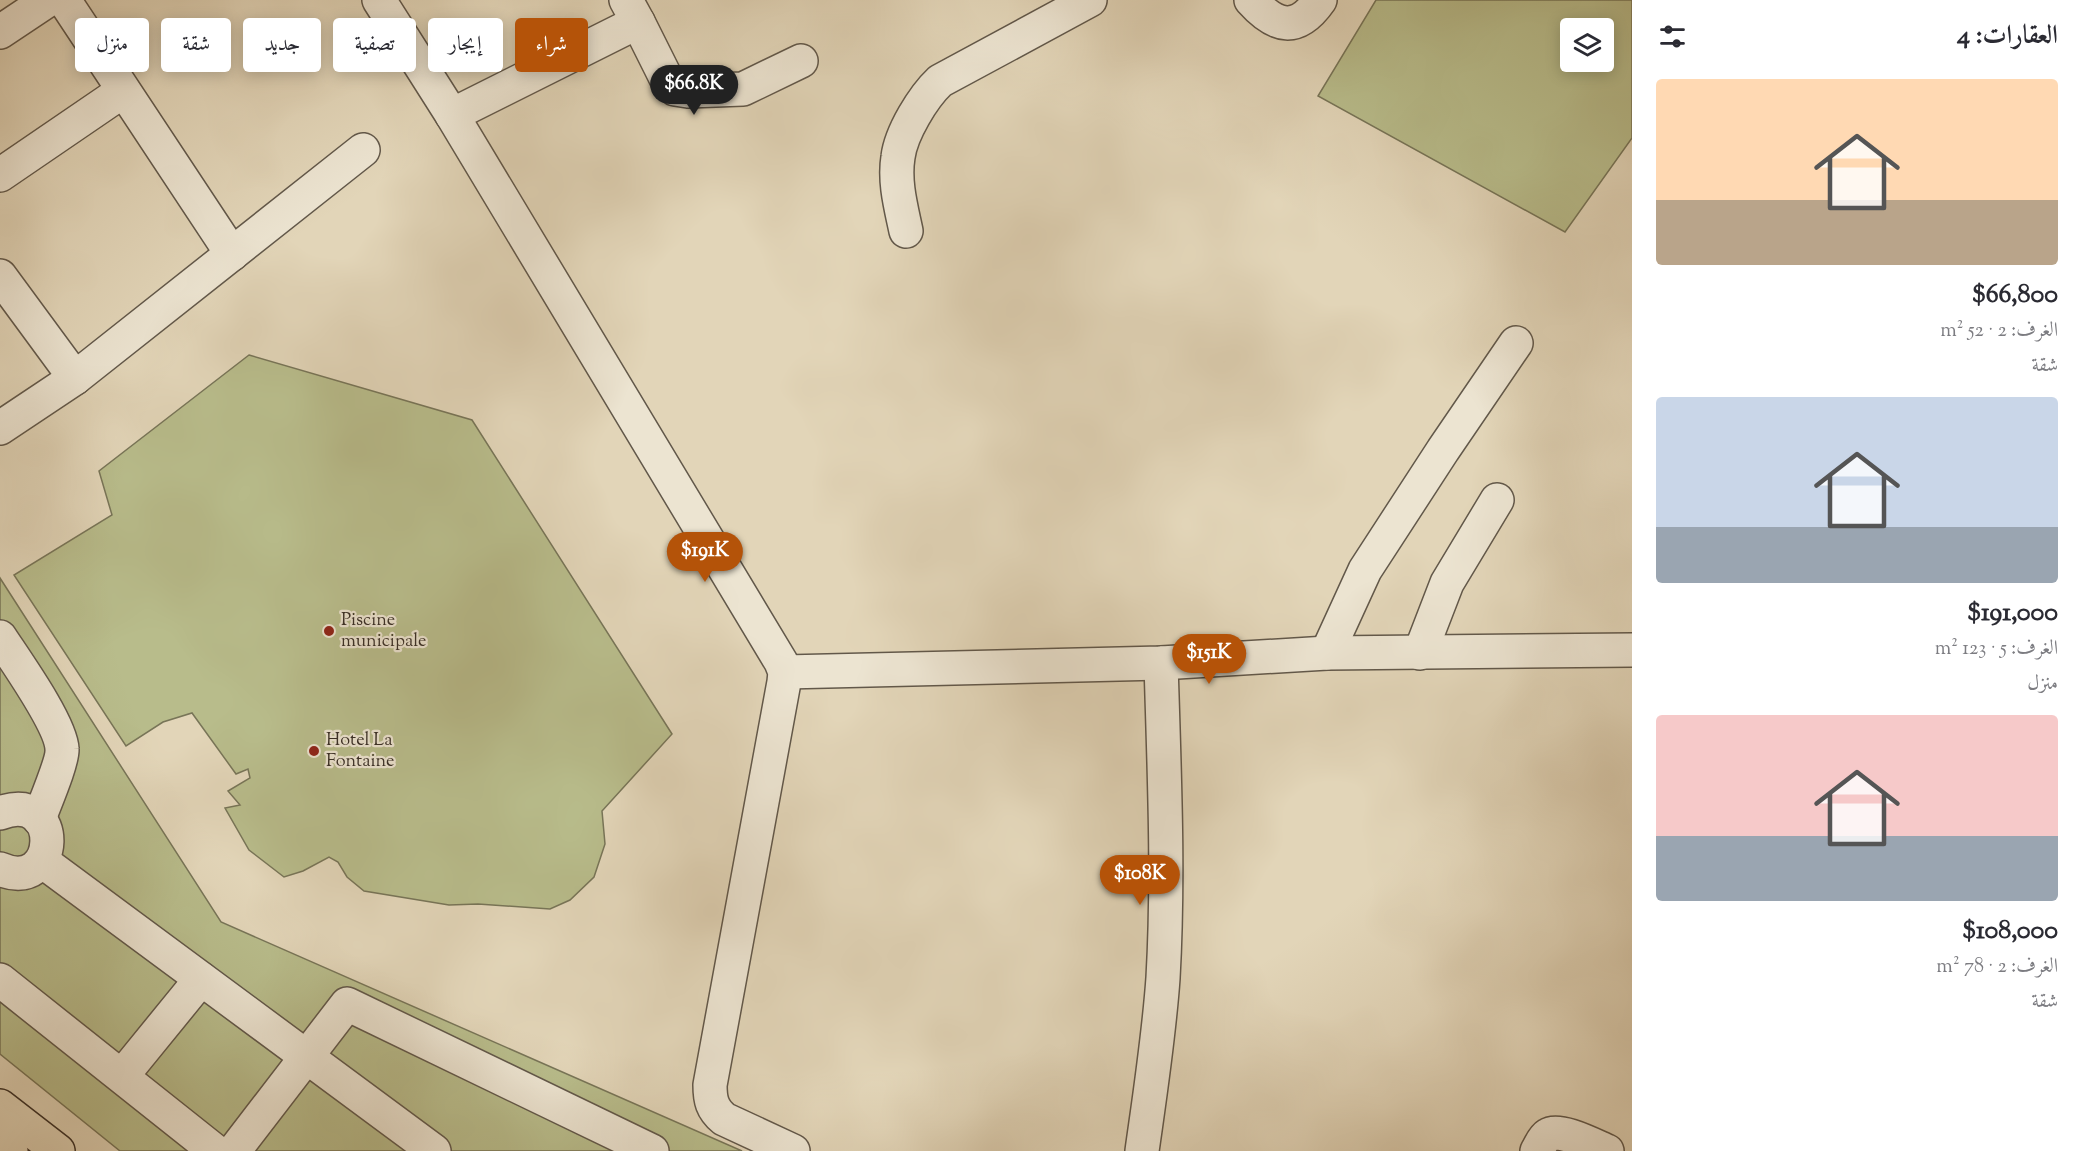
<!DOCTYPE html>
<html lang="ar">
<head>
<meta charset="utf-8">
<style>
	body { margin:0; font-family:"Sorts Mill Goudy",Amiri,serif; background:#f7f7f7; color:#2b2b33; direction:rtl; height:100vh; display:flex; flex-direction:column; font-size:22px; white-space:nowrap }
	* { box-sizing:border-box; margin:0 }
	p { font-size:20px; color:#7c7c81 }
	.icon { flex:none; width:33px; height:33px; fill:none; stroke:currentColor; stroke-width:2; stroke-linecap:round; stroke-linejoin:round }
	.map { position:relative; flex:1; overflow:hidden; direction:ltr }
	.sheet { display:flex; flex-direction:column; background:#fff; width:450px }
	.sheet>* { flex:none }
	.guide { position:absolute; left:18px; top:18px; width:570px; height:54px; direction:rtl; display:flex; gap:12px }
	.tools { position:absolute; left:1560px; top:18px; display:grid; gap:12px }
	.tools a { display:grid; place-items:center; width:54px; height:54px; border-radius:6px; background:#fff; box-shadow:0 3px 15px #0003; font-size:30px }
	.price { position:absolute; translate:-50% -51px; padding:0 14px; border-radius:21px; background:#b45309; color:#fff; font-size:20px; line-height:39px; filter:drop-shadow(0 2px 3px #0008) }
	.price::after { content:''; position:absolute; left:50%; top:36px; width:18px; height:14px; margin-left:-9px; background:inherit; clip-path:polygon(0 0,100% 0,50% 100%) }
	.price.active { background:#222; color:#fff }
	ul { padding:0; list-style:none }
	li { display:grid; align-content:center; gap:12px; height:318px; padding:0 24px }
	li span { display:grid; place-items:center; height:186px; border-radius:6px; color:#555 }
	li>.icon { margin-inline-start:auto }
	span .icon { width:108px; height:108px; fill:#fffc; stroke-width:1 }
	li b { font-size:26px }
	h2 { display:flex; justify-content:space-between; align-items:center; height:72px; padding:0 24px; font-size:26px }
	.pill { padding:0 21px; border-radius:6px; background:#fff; box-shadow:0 3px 15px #0003; font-size:21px; line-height:54px }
	.pill.active { background:#b45309; color:#fff }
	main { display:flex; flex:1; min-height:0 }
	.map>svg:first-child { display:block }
	.green { fill:#b8bc8b; stroke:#787558; stroke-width:1.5; fill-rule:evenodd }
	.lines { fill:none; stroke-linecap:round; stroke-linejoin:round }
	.minor-casing { stroke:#62584a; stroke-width:36 }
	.highway-casing { stroke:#382e26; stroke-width:36 }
	.minor { stroke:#ece4d1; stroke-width:33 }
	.highway { stroke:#e2d5b8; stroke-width:33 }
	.poi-dot { fill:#8f2418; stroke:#ece4d1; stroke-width:2 }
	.labels { text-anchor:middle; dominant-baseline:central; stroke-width:4.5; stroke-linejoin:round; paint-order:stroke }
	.poi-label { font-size:18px; fill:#382e26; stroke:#ece4d1; text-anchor:start }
</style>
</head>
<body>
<main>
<section class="sheet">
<h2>العقارات: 4<svg class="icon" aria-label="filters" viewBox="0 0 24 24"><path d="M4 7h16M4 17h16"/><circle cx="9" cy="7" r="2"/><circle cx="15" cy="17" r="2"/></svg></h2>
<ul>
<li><span style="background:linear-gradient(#ffd9b3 65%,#b9a48a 0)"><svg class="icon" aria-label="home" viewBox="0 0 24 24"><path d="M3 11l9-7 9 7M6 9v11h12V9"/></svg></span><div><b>$66,800</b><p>الغرف: 2 · 52 m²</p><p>شقة</p></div></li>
<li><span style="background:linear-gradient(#c9d6e8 70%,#9aa5b1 0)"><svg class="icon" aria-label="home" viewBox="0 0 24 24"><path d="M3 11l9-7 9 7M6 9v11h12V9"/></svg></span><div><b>$191,000</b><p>الغرف: 5 · 123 m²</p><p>منزل</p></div></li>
<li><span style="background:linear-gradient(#f6c9c9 65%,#9aa5b1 0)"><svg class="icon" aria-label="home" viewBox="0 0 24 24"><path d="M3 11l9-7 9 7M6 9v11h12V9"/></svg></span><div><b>$108,000</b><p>الغرف: 2 · 78 m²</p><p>شقة</p></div></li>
</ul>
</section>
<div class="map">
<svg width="1632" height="1151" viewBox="0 0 1632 1151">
	<rect width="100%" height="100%" fill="#e2d5b8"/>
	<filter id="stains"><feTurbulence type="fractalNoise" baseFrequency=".00333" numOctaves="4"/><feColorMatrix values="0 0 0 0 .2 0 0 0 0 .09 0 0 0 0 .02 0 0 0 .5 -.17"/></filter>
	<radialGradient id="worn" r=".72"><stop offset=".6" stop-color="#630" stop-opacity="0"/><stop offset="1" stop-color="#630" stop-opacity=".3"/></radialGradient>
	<g class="green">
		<path d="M1376 0H1632V138L1565 232 1318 96ZM1604 28V62H1570V28Z"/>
		<path d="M249 355 472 420 672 734 602 811 605 844 594 877 570 900 550 909 478 904 449 905 364 891 347 877 338 862 329 857 303 871 284 877 249 850 225 808 240 805 228 791 250 778 248 769 236 774 192 713 163 722 126 746 14 575 112 515 99 471Z"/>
		<path d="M0 578 221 922 742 1151H120L0 1054Z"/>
	</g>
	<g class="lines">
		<defs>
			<g id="minor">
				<path d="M64 0 232 254"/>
				<path d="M379 0 452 115 781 662 785 672 784 682 710 1085C710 1100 712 1109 724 1119L793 1151"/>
				<path d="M1251 0C1276 28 1297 33 1320 0"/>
				<path d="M638 22 667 80 675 89 688 91 743 89 801 61"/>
				<path d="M0 32 48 0"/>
				<path d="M452 115 638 22 626 0"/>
				<path d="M0 175 123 91"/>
				<path d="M906 231C901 207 894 182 898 157 901 133 923 97 940 81L1090 0"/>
				<path d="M0 276 75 378"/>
				<path d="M0 428 75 378 363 150"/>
				<path d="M0 637C15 660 61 724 62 749 63 761 44 805 39 819"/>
				<path d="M1327 653 1365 570 1443 450 1516 343"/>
				<path d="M1420 653 1447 583 1497 500"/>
				<path d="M785 672 1161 663 1327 653 1632 650"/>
				<path d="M0 813C65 789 60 895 0 869"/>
				<path d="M42 861 434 1151"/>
				<path d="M0 980 215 1151"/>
				<path d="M122 1076 201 979"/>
				<path d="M234 1151 347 1004 652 1151"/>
				<path d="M1142 1151C1150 1094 1159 1036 1163 978 1169 873 1164 768 1161 663"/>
				<path d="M1537 1151C1540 1146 1543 1138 1548 1135 1559 1127 1595 1146 1607 1151"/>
			</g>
			<g id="highway">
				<path d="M0 1106 58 1151"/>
				<path d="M0 1142 11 1151"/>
			</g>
		</defs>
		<use href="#minor" class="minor-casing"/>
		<use href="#highway" class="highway-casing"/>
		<use href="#minor" class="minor"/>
		<use href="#highway" class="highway"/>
	</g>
	<g class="poi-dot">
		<circle cx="329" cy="631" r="6"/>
		<circle cx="314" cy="751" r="6"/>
	</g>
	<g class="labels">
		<g class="poi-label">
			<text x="341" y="621">Piscine<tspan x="341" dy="21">municipale</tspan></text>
			<text x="326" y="741">Hotel La<tspan x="326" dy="21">Fontaine</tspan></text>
		</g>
	</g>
	<rect width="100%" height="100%" filter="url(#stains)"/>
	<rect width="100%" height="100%" fill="url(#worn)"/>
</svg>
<div class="tools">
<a><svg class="icon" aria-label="layers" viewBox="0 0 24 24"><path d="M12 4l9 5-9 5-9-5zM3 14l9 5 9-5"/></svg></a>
</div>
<b class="price active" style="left:694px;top:116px">$66.8K</b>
<b class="price" style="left:705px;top:583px">$191K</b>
<b class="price" style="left:1209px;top:685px">$151K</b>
<b class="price" style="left:1140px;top:906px">$108K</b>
<div class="guide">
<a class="pill active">شراء</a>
<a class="pill">إيجار</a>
<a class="pill">تصفية</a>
<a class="pill">جديد</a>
<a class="pill">شقة</a>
<a class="pill">منزل</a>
</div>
</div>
</main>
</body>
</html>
